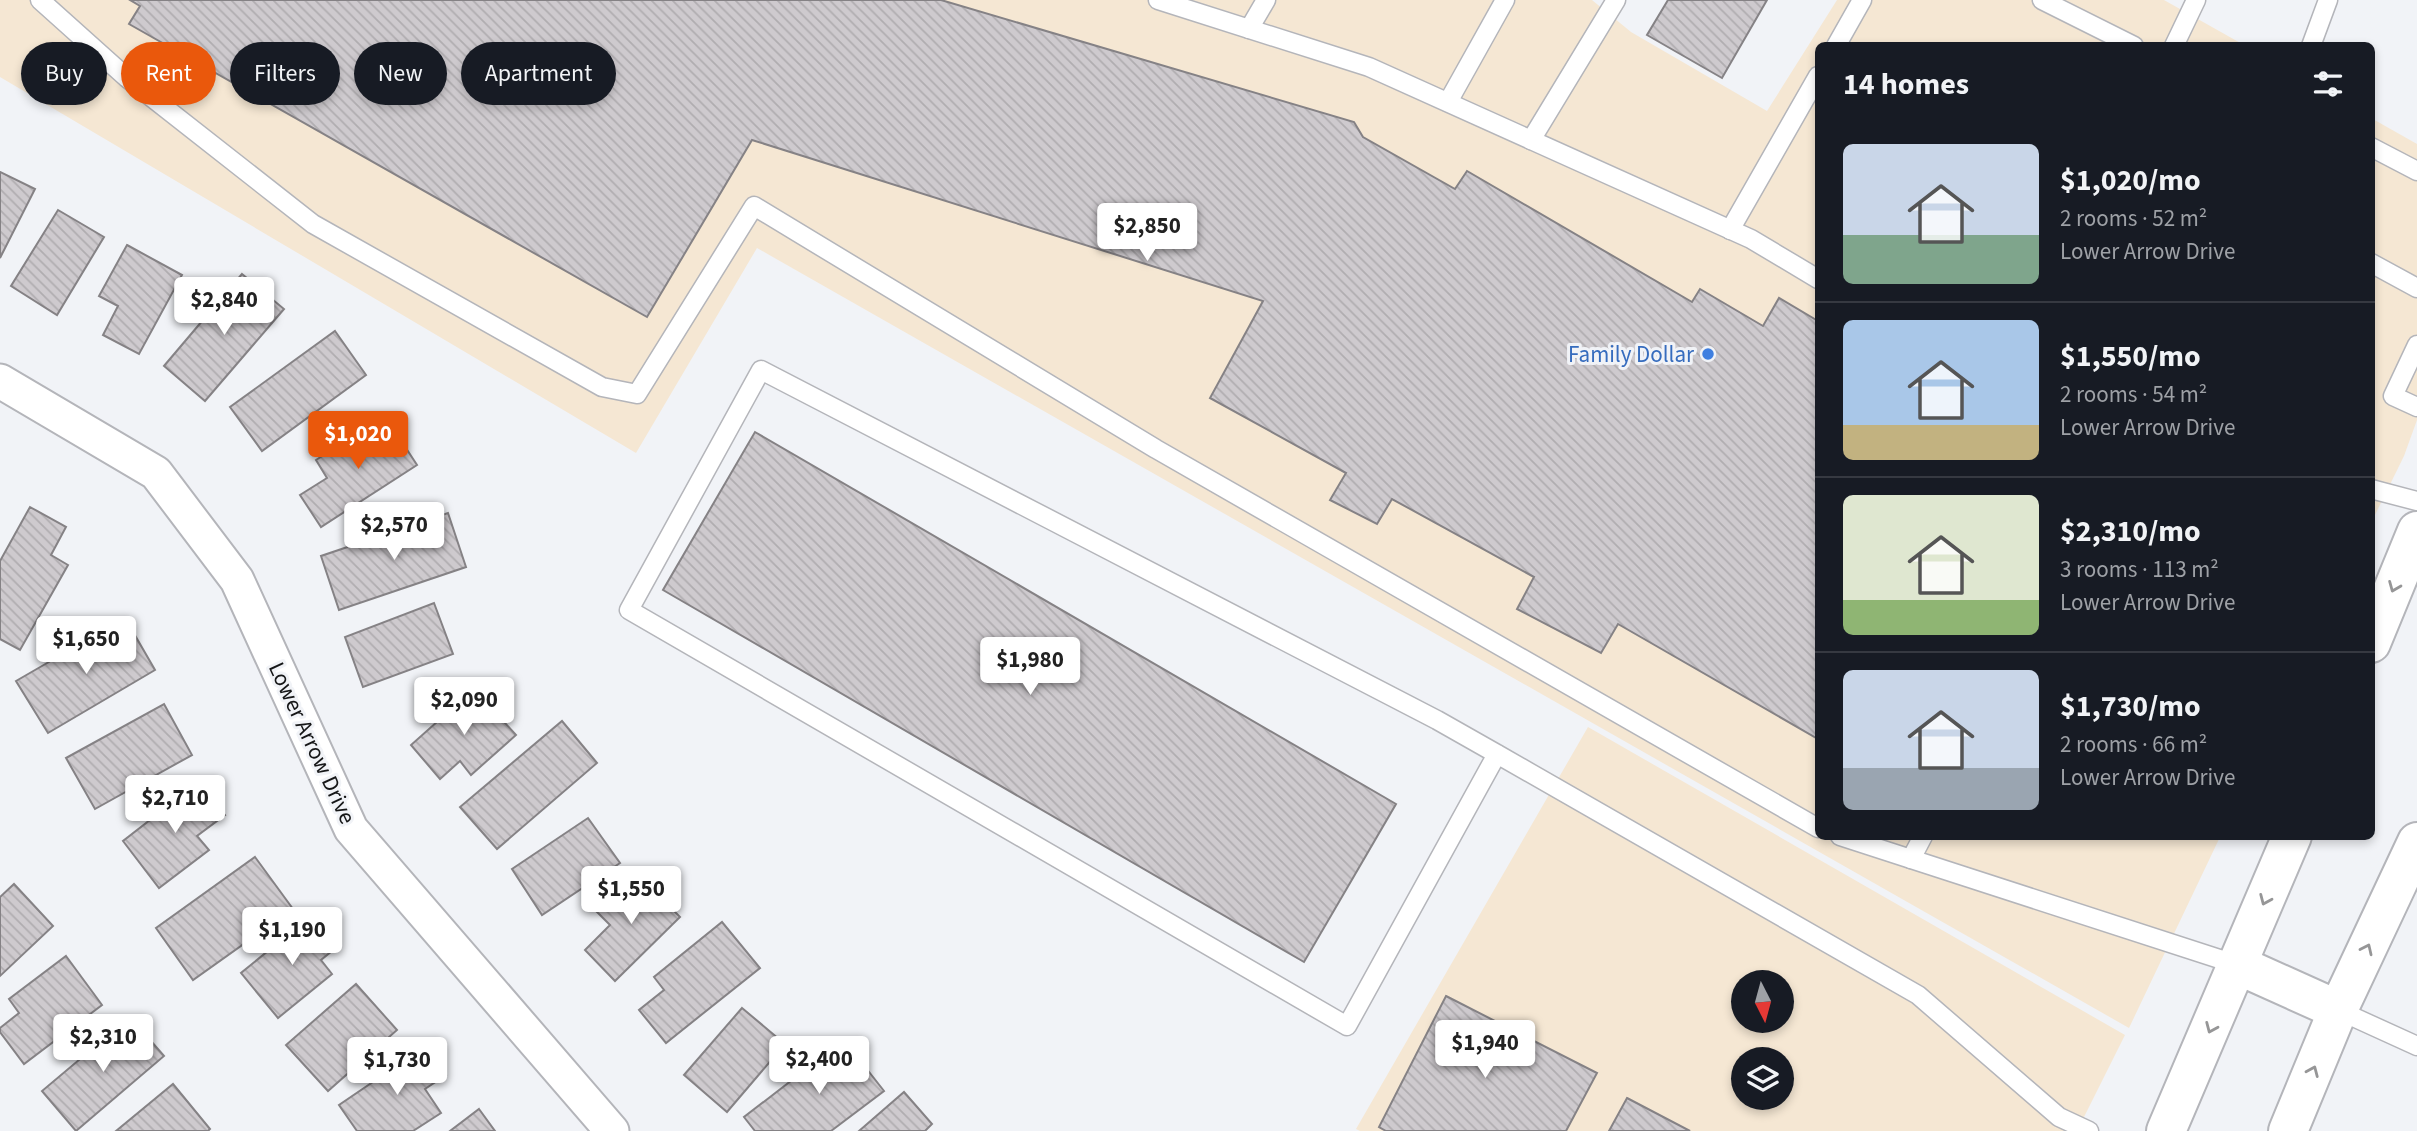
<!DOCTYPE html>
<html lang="en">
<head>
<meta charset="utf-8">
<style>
	body { margin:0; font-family:"Source Sans 3",sans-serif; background:#20242c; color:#f1f3f6; height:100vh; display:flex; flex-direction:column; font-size:26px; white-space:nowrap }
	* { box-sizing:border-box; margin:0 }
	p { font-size:23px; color:#9ea1a6 }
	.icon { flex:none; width:38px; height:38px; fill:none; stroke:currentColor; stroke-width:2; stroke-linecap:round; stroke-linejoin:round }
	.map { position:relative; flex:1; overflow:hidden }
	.details { position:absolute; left:1815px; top:42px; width:560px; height:798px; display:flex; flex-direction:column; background:#171b24; border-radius:10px; box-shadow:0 4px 10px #0003 }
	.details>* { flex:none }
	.top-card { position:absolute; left:21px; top:42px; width:665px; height:63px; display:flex; gap:14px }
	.needle { width:46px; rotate:174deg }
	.buttons { position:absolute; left:1731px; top:970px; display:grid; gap:14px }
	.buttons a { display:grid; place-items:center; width:63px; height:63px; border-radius:50%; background:#171b24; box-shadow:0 4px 10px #0003; font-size:35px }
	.price { position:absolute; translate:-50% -60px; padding:0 16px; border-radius:7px; background:#fff; color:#222; font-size:23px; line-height:46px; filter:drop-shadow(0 2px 4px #0008) }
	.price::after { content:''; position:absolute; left:50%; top:42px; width:21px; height:16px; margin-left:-10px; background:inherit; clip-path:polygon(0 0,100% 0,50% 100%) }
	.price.current { background:#ea580c; color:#fff }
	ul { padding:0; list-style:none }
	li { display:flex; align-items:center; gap:21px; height:175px; padding:0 28px }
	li+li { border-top:2px solid #363941 }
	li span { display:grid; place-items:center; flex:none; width:196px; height:140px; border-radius:10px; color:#555 }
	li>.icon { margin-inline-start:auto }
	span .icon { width:84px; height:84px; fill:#fffc; stroke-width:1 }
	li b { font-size:30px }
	h2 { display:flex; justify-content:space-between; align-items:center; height:84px; padding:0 28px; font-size:30px }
	.tag { padding:0 24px; border-radius:32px; background:#171b24; box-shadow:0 4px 10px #0003; font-size:24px; line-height:63px }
	.tag.current { background:#ea580c; color:#fff }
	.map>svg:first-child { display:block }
	.commercial { fill:#f5e7d3; fill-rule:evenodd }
	.building { fill:url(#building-back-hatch); stroke:#858285; stroke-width:2 }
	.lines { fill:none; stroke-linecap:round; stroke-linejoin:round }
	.service-casing { stroke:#b4b5ba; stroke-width:21 }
	.minor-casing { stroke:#b4b5ba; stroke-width:37 }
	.primary-casing { stroke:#b4b5ba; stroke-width:42 }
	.service { stroke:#fff; stroke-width:18 }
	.minor { stroke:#fff; stroke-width:33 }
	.primary { stroke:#fff; stroke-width:38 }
	.oneway { stroke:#969697 }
	.shop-dot { fill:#3f7fe0; stroke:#f1f3f7; stroke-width:2.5 }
	.labels { text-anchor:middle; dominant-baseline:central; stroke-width:6; stroke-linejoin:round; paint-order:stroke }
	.shop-label { font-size:23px; fill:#366cbe; stroke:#f1f3f7; text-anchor:end }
	.street-label { font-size:23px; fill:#151617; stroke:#f1f3f7 }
</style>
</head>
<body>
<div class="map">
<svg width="2417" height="1131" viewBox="0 0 2417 1131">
	<defs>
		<pattern id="building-back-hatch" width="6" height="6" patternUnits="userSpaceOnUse" patternTransform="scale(1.75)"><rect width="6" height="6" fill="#cecace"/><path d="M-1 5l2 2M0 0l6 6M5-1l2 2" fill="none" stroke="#b0adb0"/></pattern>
	</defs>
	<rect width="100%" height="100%" fill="#f1f3f7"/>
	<g class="commercial">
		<path d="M0 0H1592L1631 32 1767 111 1837 0H2164L2244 45 1818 46V836L2220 837 2129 1028 757 248 636 453 0 77Z"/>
		<path d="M2371 118 2417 144V420L2404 456 2371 523Z"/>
		<path d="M1588 727 2125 1035 2077 1131H1360L1356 1129ZM1743 982H1782V1020H1743ZM1743 1059H1782V1097H1743Z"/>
	</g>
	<g class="building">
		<path d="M130 0H941L1354 122 1363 137 1455 189 1467 171 1692 302 1700 289 1763 326 1779 298 1818 321V739L1618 624 1601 653 1517 609 1534 577 1392 499 1377 524 1330 500 1346 473 1210 398 1263 301 752 140 647 317 129 24 140 6Z"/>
		<path d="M1668 0H1767L1722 78 1647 35Z"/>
		<path d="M0 172 35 189 0 258Z"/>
		<path d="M58 210 104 237 57 315 11 286Z"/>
		<path d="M127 245 182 275 139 354 103 335 118 306 99 296Z"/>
		<path d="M242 274 284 309 205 401 164 366Z"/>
		<path d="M335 331 366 375 262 451 230 407Z"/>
		<path d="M385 416 417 465 321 527 300 495 327 478 316 460Z"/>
		<path d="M755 432 1396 804 1304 962 663 590Z"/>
		<path d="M30 507 66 527 51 555 68 565 20 650 0 639V561Z"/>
		<path d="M448 513 466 567 339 610 321 556Z"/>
		<path d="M434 603 453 654 363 687 345 637Z"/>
		<path d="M125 618 155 670 48 733 16 681Z"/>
		<path d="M474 689 516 735 471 775 460 761 440 779 411 745Z"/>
		<path d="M164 704 192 755 95 809 66 758Z"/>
		<path d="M562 721 597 763 497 849 460 807Z"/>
		<path d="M199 782 225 815 197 836 209 850 159 888 123 841Z"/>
		<path d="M588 818 620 863 542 915 512 869Z"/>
		<path d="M255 857 293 909 193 980 156 928Z"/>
		<path d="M637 873 680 917 615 981 585 950 610 925 597 912Z"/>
		<path d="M14 884 53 926 0 976V897Z"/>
		<path d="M312 915 338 946 321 960 332 974 278 1018 241 973Z"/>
		<path d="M722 922 760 968 666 1043 639 1010 664 990 654 977Z"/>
		<path d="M66 956 102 1005 24 1064 0 1032V1028L19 1013 9 999Z"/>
		<path d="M356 984 397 1030 328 1091 286 1045Z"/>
		<path d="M1446 996 1597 1073 1566 1131H1386L1379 1127Z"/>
		<path d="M742 1008 785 1044 727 1112 684 1075Z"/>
		<path d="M130 1017 164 1056 76 1131 42 1091Z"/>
		<path d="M844 1040 884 1091 831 1131H755L744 1117Z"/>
		<path d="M426 1046 446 1075 425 1089 441 1113 413 1131H357L339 1105Z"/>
		<path d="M173 1084 210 1129 208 1131H116Z"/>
		<path d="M904 1092 932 1124 925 1131H859Z"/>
		<path d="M1627 1098 1690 1131H1609Z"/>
		<path d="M479 1109 495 1131H450Z"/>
	</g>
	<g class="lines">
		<defs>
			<g id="service">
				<path d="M40 0 127 78 313 224 602 387 637 394 754 206 1156 449 1818 828"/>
				<path d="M1158 0 1369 67 1751 239 1818 279"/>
				<path d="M2042 0 2134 46"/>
				<path d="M1249 29 1266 0"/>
				<path d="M1836 46 1862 0"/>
				<path d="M2174 46 2196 0"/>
				<path d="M2311 46 2328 0"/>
				<path d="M1448 102 1505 0"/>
				<path d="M1531 140 1616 0"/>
				<path d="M2371 147 2417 171"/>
				<path d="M1730 230 1818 76"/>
				<path d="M2371 263 2417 288"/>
				<path d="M2417 345 2393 396 2417 407"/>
				<path d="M2371 489 2417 501"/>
				<path d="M1497 754 1347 1026 629 610 761 370 1437 720 1497 754 1918 995 2059 1117 2089 1131"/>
				<path d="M1840 836 2238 965"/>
				<path d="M1911 859 1923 836"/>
				<path d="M2338 1010 2417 1046"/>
			</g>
			<path id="minor" d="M0 381 156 473 237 580 351 829 612 1131"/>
			<g id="primary">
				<path d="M2371 643 2417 531"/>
				<path d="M2238 965 2338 1010"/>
				<path d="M2166 1131 2292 836"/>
				<path d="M2288 1131 2338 1010 2417 842"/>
			</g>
		</defs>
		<use href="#service" class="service-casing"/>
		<use href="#minor" class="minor-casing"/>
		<use href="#primary" class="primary-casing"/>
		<use href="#service" class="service"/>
		<use href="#minor" class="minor"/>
		<use href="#primary" class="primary"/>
	</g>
	<defs><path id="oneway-chevron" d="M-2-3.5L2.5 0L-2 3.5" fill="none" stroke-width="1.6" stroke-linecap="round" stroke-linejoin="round" transform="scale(1.75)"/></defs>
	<g class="oneway">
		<use href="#oneway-chevron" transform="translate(2394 587) rotate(112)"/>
		<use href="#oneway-chevron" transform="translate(2265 900) rotate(113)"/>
		<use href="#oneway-chevron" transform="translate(2367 949) rotate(-65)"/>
		<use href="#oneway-chevron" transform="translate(2211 1028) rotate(113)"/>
		<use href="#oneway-chevron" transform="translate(2313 1071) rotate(-67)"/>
	</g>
	<circle class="shop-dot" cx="1708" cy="354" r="7"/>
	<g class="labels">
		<g class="shop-label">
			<text x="1694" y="354">Family Dollar</text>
		</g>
		<g class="street-label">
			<text transform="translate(312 743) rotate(65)">Lower Arrow Drive</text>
		</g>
	</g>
</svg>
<div class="buttons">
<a><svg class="needle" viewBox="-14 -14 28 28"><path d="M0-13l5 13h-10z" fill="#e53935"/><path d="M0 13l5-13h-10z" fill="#9ea1a6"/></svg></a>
<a><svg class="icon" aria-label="layers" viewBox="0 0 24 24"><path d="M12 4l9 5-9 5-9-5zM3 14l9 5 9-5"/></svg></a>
</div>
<b class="price" style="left:1147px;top:263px">$2,850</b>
<b class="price" style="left:224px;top:337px">$2,840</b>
<b class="price current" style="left:358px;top:471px">$1,020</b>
<b class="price" style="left:394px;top:562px">$2,570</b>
<b class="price" style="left:86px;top:676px">$1,650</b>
<b class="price" style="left:1030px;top:697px">$1,980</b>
<b class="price" style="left:464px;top:737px">$2,090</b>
<b class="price" style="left:175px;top:835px">$2,710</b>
<b class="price" style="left:631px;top:926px">$1,550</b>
<b class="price" style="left:292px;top:967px">$1,190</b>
<b class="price" style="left:103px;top:1074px">$2,310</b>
<b class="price" style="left:1485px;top:1080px">$1,940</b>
<b class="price" style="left:819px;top:1096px">$2,400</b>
<b class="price" style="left:397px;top:1097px">$1,730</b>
<div class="top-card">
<a class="tag">Buy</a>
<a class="tag current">Rent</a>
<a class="tag">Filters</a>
<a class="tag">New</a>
<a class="tag">Apartment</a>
</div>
<section class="details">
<h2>14 homes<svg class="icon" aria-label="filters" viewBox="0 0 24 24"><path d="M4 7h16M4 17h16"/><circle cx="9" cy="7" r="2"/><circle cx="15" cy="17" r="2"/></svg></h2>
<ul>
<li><span style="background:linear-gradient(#c9d6e8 65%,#7fa58c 0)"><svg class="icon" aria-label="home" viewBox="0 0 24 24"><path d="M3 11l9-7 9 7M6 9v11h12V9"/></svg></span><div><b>$1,020/mo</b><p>2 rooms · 52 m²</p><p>Lower Arrow Drive</p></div></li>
<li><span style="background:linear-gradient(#a9c7e8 75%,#c2b280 0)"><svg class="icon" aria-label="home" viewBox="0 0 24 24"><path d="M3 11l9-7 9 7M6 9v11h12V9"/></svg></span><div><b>$1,550/mo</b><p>2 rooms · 54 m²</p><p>Lower Arrow Drive</p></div></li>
<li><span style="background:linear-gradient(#dfe7d0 75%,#8fb573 0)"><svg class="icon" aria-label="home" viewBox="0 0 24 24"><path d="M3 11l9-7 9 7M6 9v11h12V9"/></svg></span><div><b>$2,310/mo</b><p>3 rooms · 113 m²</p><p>Lower Arrow Drive</p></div></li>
<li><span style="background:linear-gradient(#c9d6e8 70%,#9aa5b1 0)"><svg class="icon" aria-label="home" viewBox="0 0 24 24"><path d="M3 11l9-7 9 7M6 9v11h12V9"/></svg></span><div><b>$1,730/mo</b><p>2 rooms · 66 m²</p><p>Lower Arrow Drive</p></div></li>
</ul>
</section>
</div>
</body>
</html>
